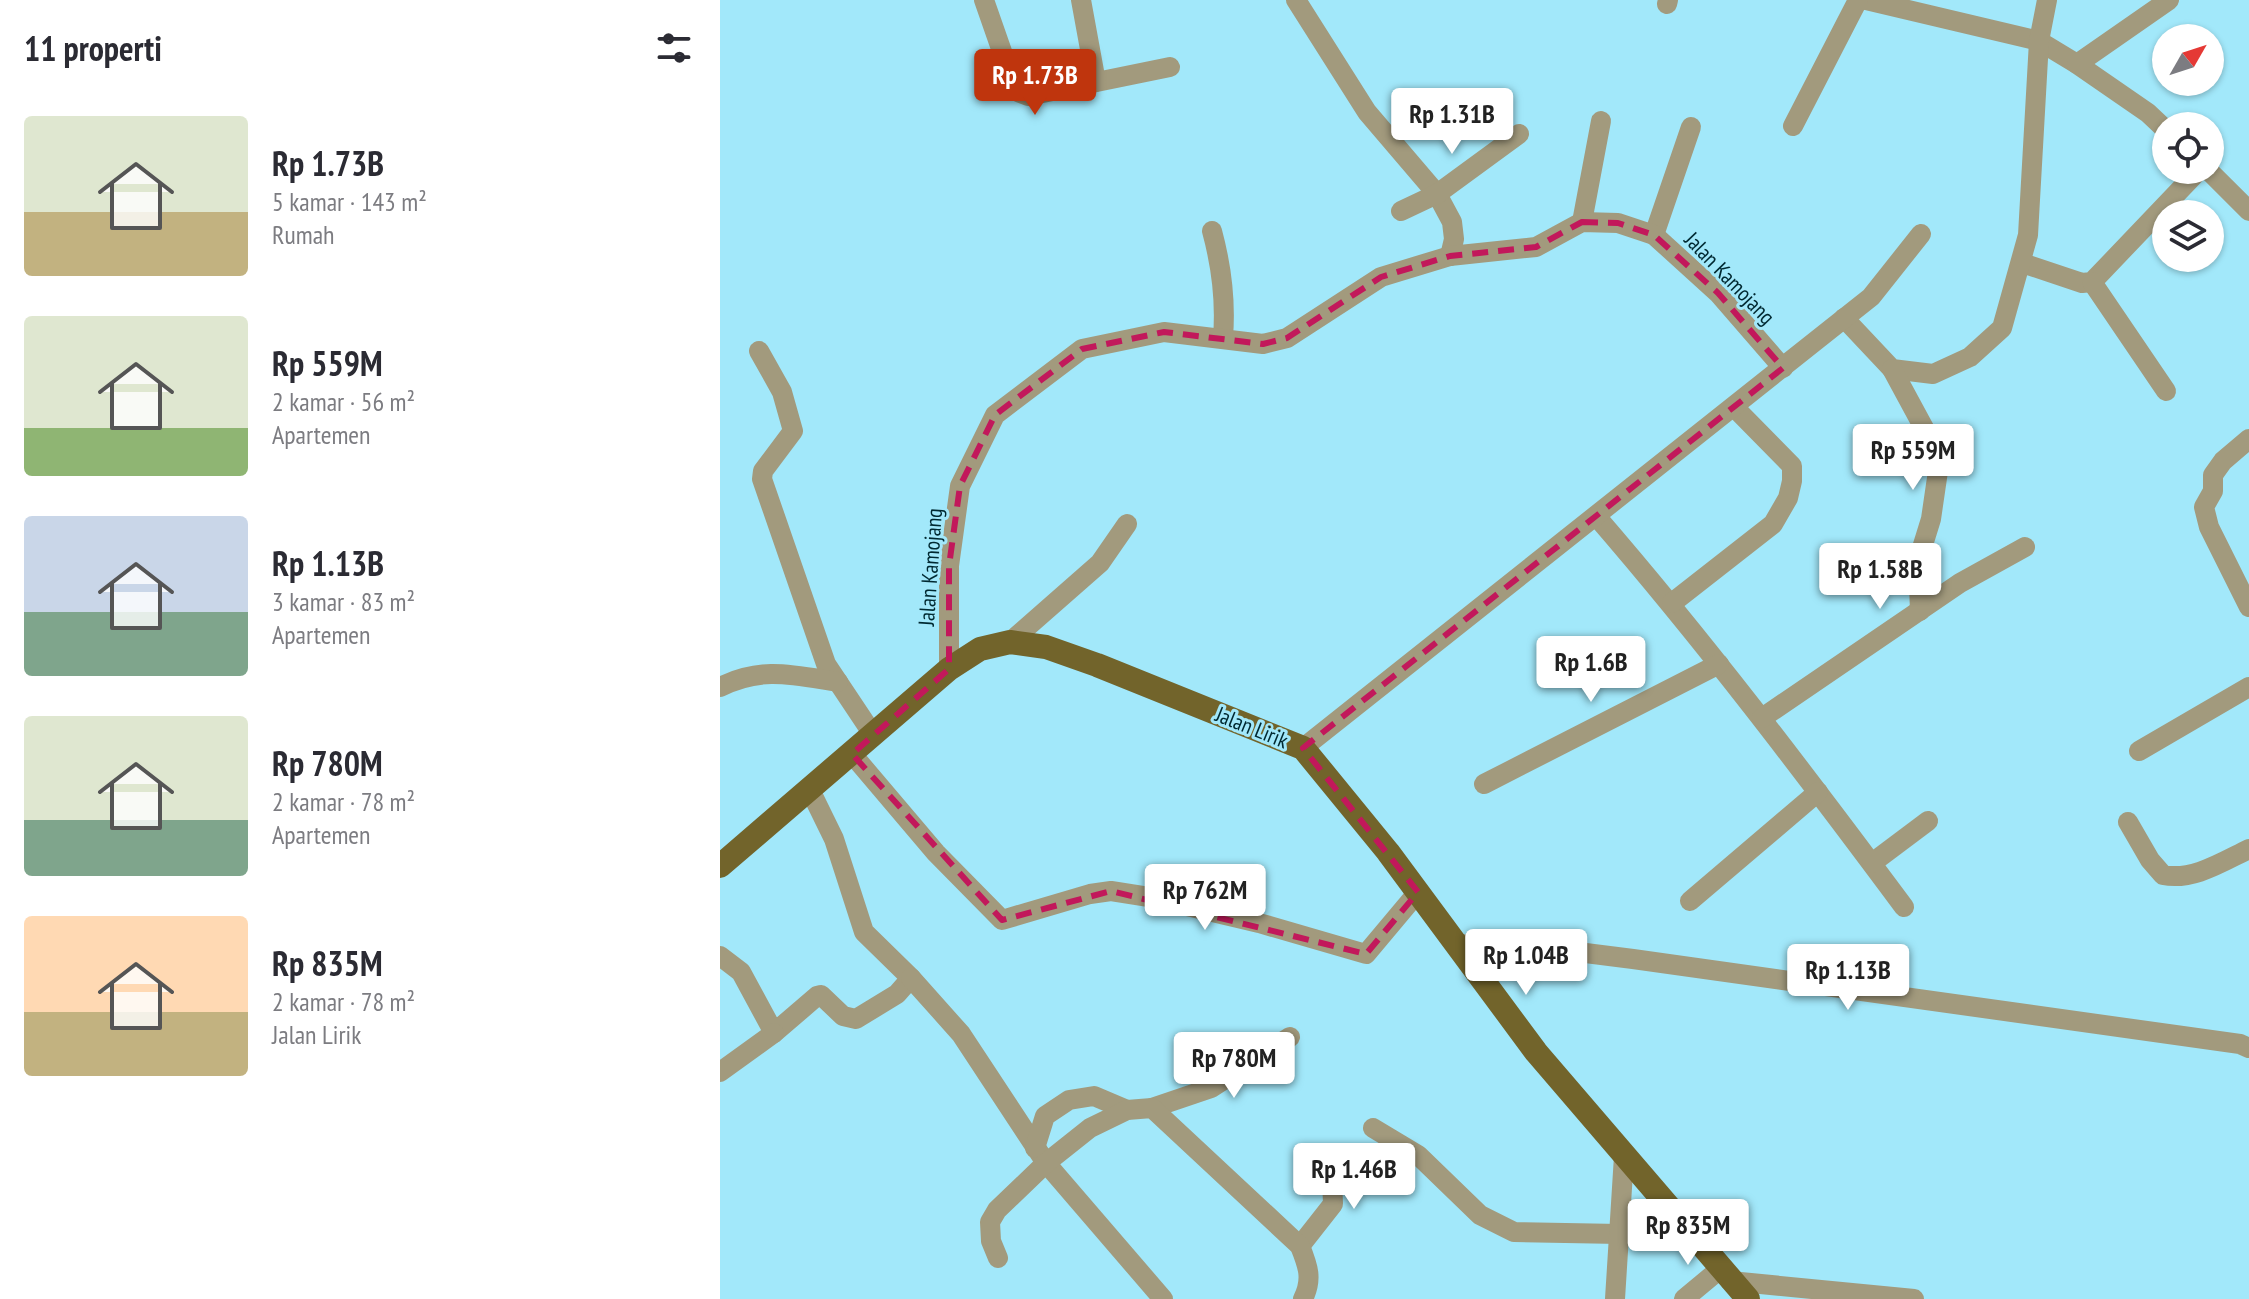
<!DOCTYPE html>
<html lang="id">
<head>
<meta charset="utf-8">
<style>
	body { margin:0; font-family:"PT Sans Narrow",sans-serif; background:#f7f7f7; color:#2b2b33; height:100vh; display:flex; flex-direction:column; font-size:30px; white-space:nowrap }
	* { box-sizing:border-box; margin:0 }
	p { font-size:26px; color:#7c7c81 }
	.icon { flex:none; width:44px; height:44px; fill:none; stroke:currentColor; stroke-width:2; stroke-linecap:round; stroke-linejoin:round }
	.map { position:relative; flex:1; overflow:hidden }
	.side { display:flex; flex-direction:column; background:#fff; width:720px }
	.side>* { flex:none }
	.needle { width:52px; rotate:51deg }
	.fabs { position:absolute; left:1432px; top:24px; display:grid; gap:16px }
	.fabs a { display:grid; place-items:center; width:72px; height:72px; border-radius:50%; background:#fff; box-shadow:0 2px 6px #0004; font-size:40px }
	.price { position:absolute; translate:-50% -68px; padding:0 18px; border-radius:8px; background:#fff; color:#222; font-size:26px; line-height:52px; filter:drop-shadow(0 2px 4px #0008) }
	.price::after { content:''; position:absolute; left:50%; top:48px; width:24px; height:18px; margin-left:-12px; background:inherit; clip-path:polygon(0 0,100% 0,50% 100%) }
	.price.active { background:#bf350d; color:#fff }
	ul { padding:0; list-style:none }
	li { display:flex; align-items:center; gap:24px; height:200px; padding:0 24px }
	li span { display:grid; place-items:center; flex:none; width:224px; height:160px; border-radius:8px; color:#555 }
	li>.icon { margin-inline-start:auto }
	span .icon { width:96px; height:96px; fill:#fffc; stroke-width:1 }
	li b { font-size:34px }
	h2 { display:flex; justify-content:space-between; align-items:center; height:96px; padding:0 24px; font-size:34px }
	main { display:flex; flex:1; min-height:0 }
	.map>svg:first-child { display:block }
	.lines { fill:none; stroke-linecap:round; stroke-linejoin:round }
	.minor { stroke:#a29a7d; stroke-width:20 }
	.major { stroke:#72642b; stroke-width:24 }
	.marked { fill:none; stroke:#c2185b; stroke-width:6; stroke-dasharray:16 10; stroke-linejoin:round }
	.labels { text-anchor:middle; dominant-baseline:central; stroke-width:6; stroke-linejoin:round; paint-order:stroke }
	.street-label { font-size:22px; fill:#002931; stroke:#a2e8fa }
</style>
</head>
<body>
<main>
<section class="side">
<h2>11 properti<svg class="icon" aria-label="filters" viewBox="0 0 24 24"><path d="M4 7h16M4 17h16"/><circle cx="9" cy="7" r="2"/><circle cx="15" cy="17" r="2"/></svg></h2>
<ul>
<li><span style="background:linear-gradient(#dfe7d0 60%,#c2b280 0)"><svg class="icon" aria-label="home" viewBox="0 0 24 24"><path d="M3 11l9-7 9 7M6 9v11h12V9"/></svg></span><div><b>Rp 1.73B</b><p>5 kamar · 143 m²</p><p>Rumah</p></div></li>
<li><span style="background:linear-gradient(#dfe7d0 70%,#8fb573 0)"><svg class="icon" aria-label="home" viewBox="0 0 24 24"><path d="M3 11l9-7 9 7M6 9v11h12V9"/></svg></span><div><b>Rp 559M</b><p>2 kamar · 56 m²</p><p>Apartemen</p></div></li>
<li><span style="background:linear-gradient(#c9d6e8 60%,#7fa58c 0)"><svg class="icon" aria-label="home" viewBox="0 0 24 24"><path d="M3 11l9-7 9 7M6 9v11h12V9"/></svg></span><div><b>Rp 1.13B</b><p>3 kamar · 83 m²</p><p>Apartemen</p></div></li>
<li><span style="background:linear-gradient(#dfe7d0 65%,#7fa58c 0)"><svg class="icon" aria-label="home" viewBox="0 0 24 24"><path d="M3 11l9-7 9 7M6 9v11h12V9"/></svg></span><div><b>Rp 780M</b><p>2 kamar · 78 m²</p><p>Apartemen</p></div></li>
<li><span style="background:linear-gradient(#ffd9b3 60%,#c2b280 0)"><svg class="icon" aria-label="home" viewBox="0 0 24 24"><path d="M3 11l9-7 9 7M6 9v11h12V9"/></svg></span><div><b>Rp 835M</b><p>2 kamar · 78 m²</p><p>Jalan Lirik</p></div></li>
</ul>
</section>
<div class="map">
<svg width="1529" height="1299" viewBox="0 0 1529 1299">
	<rect width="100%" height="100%" fill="#a2e8fa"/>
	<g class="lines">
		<g class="minor">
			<path d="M264 0 294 86 300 93 308 96 450 67"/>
			<path d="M361 0 376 82"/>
			<path d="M576 0 647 112 717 194 732 222 734 239 730 256"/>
			<path d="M1146 0 1319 41 1357 64 1428 113 1446 130"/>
			<path d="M947 4 948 0"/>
			<path d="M1357 64 1449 0"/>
			<path d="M1073 126 1138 0"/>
			<path d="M1488 170 1529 211"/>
			<path d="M681 211 717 194 799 134"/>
			<path d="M862 222 881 121"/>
			<path d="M492 231C502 268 506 300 503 337"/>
			<path d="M934 235 971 127"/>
			<path d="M1302 263 1362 283 1372 282 1479 170"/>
			<path d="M1372 282 1446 391"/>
			<path d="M1124 318 1172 369 1213 374 1250 357 1282 328 1308 235 1319 41 1327 0"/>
			<path d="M39 351 62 392 73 431 43 471 42 479 106 664 152 733"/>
			<path d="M1172 369 1205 430 1218 471 1211 519 1198 561 1200 611"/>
			<path d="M1529 439 1503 461 1493 475V491L1484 507 1489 527 1529 607"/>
			<path d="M876 516C985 642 1085 774 1184 907"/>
			<path d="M952 603 1053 524 1068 498 1072 481V466L1014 407"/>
			<path d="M290 642 380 563 407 524"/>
			<path d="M229 669V566L240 486 275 415 362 349 444 332 543 344 567 338 661 277 730 256 816 247 862 222 898 223 934 235 998 293 1063 368"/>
			<path d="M0 687C42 666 73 675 118 682"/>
			<path d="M1042 718 1240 583 1305 547"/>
			<path d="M583 748 1151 297 1201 234"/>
			<path d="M1419 751 1529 687"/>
			<path d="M132 754 216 853 282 920 370 894 391 891 429 897 539 923 646 954 698 892"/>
			<path d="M764 784 999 664"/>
			<path d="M1408 822 1430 860 1443 875C1473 881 1502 862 1529 849"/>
			<path d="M1152 863 1208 821"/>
			<path d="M970 901 1098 792"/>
			<path d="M736 944 826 948 913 959 1520 1044 1529 1048"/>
			<path d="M0 956 21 972 54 1033 97 996 101 995 123 1016 136 1019 177 994 191 978 144 932 114 839 90 790"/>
			<path d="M191 978 241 1034 326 1163 443 1299"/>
			<path d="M0 1072 54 1033"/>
			<path d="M432 1108 491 1088 570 1037"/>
			<path d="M653 1128 698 1155 760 1215 794 1232 900 1234"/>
			<path d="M315 1148 325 1116 349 1100 374 1096 407 1110"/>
			<path d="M580 1246 613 1204 612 1179 603 1161"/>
			<path d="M278 1258 271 1241 270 1222 277 1210 326 1163 370 1128 407 1110 432 1108 580 1246C588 1266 593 1279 583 1299"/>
			<path d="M1010 1281 1194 1299"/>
			<path d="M895 1299 904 1156"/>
			<path d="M964 1299 1000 1269"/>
		</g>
		<path class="major" d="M0 866 229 669 260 649 290 642 326 647 377 665 583 748 668 852 816 1052 1028 1299"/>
	</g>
	<path class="marked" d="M862 222 898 223 934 235 998 293 1063 368 583 748 698 892 646 954 391 891 282 920 132 754 229 669V566L240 486 275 415 362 349 444 332 543 344 567 338 661 277 730 256 816 247Z"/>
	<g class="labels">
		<g class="street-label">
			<text transform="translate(1010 278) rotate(46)">Jalan Kamojang</text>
			<text transform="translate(210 567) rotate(-86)">Jalan Kamojang</text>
			<text transform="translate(532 727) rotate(22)">Jalan Lirik</text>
		</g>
	</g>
</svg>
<div class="fabs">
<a><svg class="needle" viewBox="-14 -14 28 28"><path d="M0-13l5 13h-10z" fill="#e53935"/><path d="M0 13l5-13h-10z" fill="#7c7c81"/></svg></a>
<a><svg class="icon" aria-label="locate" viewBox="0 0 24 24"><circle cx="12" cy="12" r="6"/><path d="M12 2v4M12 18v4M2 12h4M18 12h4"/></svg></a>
<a><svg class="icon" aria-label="layers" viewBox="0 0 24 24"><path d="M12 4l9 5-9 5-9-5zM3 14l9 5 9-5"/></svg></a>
</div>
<b class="price active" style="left:315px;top:117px">Rp 1.73B</b>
<b class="price" style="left:732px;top:156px">Rp 1.31B</b>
<b class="price" style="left:1193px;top:492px">Rp 559M</b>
<b class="price" style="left:1160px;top:611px">Rp 1.58B</b>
<b class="price" style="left:871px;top:704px">Rp 1.6B</b>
<b class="price" style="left:485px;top:932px">Rp 762M</b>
<b class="price" style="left:806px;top:997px">Rp 1.04B</b>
<b class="price" style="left:1128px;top:1012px">Rp 1.13B</b>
<b class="price" style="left:514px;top:1100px">Rp 780M</b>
<b class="price" style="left:634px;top:1211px">Rp 1.46B</b>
<b class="price" style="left:968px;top:1267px">Rp 835M</b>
</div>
</main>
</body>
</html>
